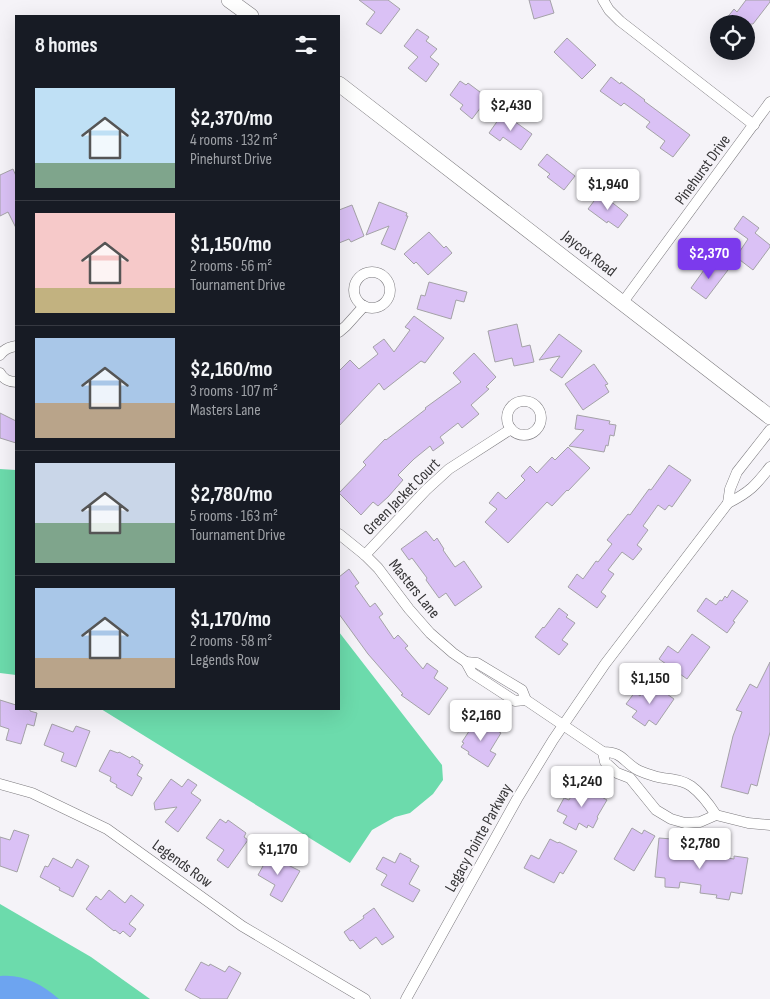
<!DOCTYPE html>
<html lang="en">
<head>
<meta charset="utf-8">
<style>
	body { margin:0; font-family:"Sofia Sans Condensed",sans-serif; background:#20242c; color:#f1f3f6; height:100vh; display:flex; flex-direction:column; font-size:19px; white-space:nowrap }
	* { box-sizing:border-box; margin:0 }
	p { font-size:16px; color:#9ea1a6 }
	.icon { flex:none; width:28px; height:28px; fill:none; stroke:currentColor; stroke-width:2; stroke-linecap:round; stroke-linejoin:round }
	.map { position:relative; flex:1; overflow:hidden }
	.side { position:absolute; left:15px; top:15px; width:325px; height:695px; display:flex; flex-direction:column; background:#171b24; border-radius:0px; box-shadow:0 5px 20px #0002 }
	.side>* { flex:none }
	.tools { position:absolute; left:710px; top:15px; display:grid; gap:10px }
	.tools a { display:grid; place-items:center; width:45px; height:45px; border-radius:50%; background:#171b24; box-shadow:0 5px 20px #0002; font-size:25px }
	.price { position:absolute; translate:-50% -42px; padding:0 11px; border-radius:5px; background:#fff; color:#222; font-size:16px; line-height:32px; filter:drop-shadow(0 1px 2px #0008) }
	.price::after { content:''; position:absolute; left:50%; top:30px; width:15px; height:11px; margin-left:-8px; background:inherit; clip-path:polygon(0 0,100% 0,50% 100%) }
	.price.on { background:#7c3aed; color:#fff }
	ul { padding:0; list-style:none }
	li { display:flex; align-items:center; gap:15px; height:125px; padding:0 20px }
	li+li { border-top:1px solid #363941 }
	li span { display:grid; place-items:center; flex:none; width:140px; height:100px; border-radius:0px; color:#555 }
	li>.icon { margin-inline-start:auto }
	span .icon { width:60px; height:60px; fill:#fffc; stroke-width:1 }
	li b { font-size:21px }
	h2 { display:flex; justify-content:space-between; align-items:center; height:60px; padding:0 20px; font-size:21px }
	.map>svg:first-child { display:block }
	.green { fill:#6cdbac }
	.water { fill:#6da4f0 }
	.building { fill:#dac1f5; stroke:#a4a2a7 }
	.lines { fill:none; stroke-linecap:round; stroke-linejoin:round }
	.street-casing { stroke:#7c7a7e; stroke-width:11 }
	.secondary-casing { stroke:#7c7a7e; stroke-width:16 }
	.street { stroke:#fff; stroke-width:10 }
	.secondary { stroke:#fff; stroke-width:15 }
	.labels { text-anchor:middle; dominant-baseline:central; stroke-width:4.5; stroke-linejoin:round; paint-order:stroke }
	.street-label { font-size:16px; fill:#353436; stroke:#f5f3f8 }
</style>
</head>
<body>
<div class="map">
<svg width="770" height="999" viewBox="0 0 770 999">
	<rect width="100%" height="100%" fill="#f5f3f8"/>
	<g class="green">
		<path d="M0 469 16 470V675L0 673Z"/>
		<path d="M339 632 442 765 443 780 433 794 410 813 395 817 372 830 350 863 101 709H339Z"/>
		<path d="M0 904 91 957 150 999H0Z"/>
	</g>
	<path class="water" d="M0 976C24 974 41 984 59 999H0Z"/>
	<g class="building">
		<path d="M359 0H388L400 9 381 34 366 24 375 12Z"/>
		<path d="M529 0H550L554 13 534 19Z"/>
		<path d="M746 0H770V2L753 24H722L734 9 737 12Z"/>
		<path d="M417 29 429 37 426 41 437 49 430 57 439 64 426 82 408 68 418 57 404 46Z"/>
		<path d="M567 38 596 65 582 79 554 52Z"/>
		<path d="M611 77 620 84 621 82 645 100 644 101 690 135 673 157 660 148 665 141 646 127 650 122 624 103 621 106 600 91Z"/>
		<path d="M460 81 466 85 468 83 488 98 472 119 460 109 463 105 450 95Z"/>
		<path d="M503 113 532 134 521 150 503 137 500 141 489 133Z"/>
		<path d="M547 154 575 176 564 190 547 177 550 174 538 165Z"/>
		<path d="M13 169 16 176V228L8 212 0 216V175Z"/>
		<path d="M600 193 628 215 618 228 608 221 607 223 588 209Z"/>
		<path d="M379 202 407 213 406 216H408L395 250 381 244 389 226 366 235Z"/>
		<path d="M352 205 364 236 351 242 349 239 339 243V210Z"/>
		<path d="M743 216 759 228 755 233 770 245V247L753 270 736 257 748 239 734 229Z"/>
		<path d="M429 232 444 248 446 246 452 253 428 275 416 262 414 264 404 254Z"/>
		<path d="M717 261 728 270 706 299 691 288 704 270 707 273Z"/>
		<path d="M429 282 467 292 464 302 456 300 451 319 417 309 421 295 425 296Z"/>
		<path d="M414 316 444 338 425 363 421 361 384 390 379 383 339 426V371L350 360 359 369 378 354 373 347 384 339 394 352 410 330 405 327Z"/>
		<path d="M517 324 522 347 530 345 534 362 514 366 512 358 495 362 488 331Z"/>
		<path d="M559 334 582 351 562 378 550 370 560 356 539 360Z"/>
		<path d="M474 353 496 377 486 387 489 389 471 405 479 414 462 428 458 423 440 437 444 443 433 451 430 446 414 459 398 475 403 480 388 497 378 506 373 502 361 515 339 493 366 465 363 462 385 439 386 440 426 409 425 408 461 382 453 373Z"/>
		<path d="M594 364 608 384 605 385 609 392 583 410 565 384Z"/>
		<path d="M0 413 16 421V443L0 438Z"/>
		<path d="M577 415 610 421 609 424 616 425 614 436 610 435 608 446 606 445 604 452 569 446 584 430 575 429Z"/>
		<path d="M568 447 590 468 568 491 567 490 552 506 547 502 508 543 485 522 497 509 489 503 498 492 506 499 525 480 521 476 530 466 537 473 552 457 555 460Z"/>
		<path d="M669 465 691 480 672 507 669 505 665 510 658 505 643 526 648 530 637 545 642 549 633 560 622 552 608 570 614 574 601 592 606 596 597 608 568 587 577 574 583 579 596 561 598 562 612 544 607 540 628 514 630 515 649 489 651 490Z"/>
		<path d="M426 531 434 541 437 538 444 549 443 550 455 567 464 561 482 587 455 606 446 593 439 598 426 580 427 578 412 558 409 560 401 549Z"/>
		<path d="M349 569 359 583 355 586 370 607 375 603 383 614 379 617 394 639 398 635 408 646 405 648 423 669 427 663 438 671 434 678 448 688 429 715 401 695 403 694 368 654 339 614V577Z"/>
		<path d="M732 590 748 601 733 621 735 622 727 633 697 611 706 598 716 605 720 600 722 601 725 596 727 598Z"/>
		<path d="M559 608 568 615 566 617 575 623 562 640 568 644 559 655 535 637 543 627 544 628Z"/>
		<path d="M692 634 710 647 687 679 659 659 668 646 678 653Z"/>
		<path d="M770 662V732L757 786 751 784 748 794 721 787 733 736 742 712 736 710 750 684 757 688Z"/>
		<path d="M650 682 674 699 656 725 649 720 645 726 632 717 637 711 626 704 635 692 640 696Z"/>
		<path d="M0 700 16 705V709H30V711L37 713 34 726 27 724 21 744 6 740 9 729 0 726Z"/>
		<path d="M477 719 501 733 490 751 496 754 488 767 468 754 469 752 461 747 464 743 462 742Z"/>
		<path d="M52 724 73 732 76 726 90 731 76 767 61 761 64 753 44 745Z"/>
		<path d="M110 750 118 753 119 752 130 758 132 756 140 761 139 763 143 765 137 775 142 778 132 796 116 787 117 785 110 781 111 777 99 771Z"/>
		<path d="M171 779 182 787 188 779 197 785 191 793 201 800 178 832 165 822 177 807 155 810 154 803Z"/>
		<path d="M578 784 607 800 597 817 598 818 593 828 588 825 587 828 579 823 576 830 563 823 567 816 557 811 564 798 569 800Z"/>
		<path d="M220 819 226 823 228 820 246 833 244 837 248 840 228 868 217 860 224 850 206 838Z"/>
		<path d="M632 828 642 834 644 830 655 836 634 871 614 859Z"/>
		<path d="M14 830 29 835 17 872 0 866V837L10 840Z"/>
		<path d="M659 838 672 839V843L683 844V848L715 852 714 856 734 859V856L748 858 742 894 731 892 729 900 716 898 717 895 700 893 701 885 680 882 679 888 665 887V878L655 877Z"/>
		<path d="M550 839 558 843 559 842 577 851 563 874 560 872 554 883 524 868 531 855 539 859Z"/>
		<path d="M400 853 411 859 410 861 419 866 409 884 420 890 413 902 381 885 387 875 376 869 383 857 395 863Z"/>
		<path d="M266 854 300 871 282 902 270 895 275 885 258 875 263 866 260 865Z"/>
		<path d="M53 858 72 868 77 859 89 866 73 897 59 890 60 888 40 877 45 866 48 867Z"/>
		<path d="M109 890 125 903 131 895 144 905 129 924 136 929 130 937 123 931 120 934 115 930 114 931 86 909 96 896 101 900Z"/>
		<path d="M374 908 394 937 382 945 376 937 360 949 353 940 350 941 344 932 364 918 363 916Z"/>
		<path d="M201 962 209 966 210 964 225 972 229 966 241 973 227 999H201L185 990Z"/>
	</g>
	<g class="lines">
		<defs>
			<g id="street">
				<path d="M603 0 609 10 620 21 754 125"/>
				<circle cx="372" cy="290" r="18"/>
				<path d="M623 302 770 102"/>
				<path d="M339 332 346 326 364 306"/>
				<path d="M0 355C4 349 9 347 16 346"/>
				<path d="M0 373C3 379 10 382 16 382"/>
				<circle cx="524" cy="418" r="17"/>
				<path d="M728 503 730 489 737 472 770 430"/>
				<path d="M339 534 365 555 378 568 409 609 430 633 453 653 466 662 472 673 515 701 526 700"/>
				<path d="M365 555 426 490 449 469 511 429"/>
				<path d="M466 662 477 663 522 690 526 700 603 752C622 752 622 760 636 769 641 772 648 774 654 776 666 780 680 778 691 786 702 794 709 804 716 815"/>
				<path d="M603 752 605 762 617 773 630 778 656 810 671 819 685 823 700 822 716 815 748 823 770 825"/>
				<path d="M0 784 32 793 107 829 242 926 365 999"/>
				<path d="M406 999 517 799 553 740 605 664 728 503C750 492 756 485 770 467"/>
			</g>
			<g id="secondary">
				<path d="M229 0 251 16"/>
				<path d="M339 84 770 417"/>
			</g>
		</defs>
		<use href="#street" class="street-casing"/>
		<use href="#secondary" class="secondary-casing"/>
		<use href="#street" class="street"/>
		<use href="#secondary" class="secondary"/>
	</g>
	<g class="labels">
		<g class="street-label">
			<text transform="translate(703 170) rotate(-54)">Pinehurst Drive</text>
			<text transform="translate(589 254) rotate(38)">Jaycox Road</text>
			<text transform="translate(402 497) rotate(-45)">Green Jacket Court</text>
			<text transform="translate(414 589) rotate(51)">Masters Lane</text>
			<text transform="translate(479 838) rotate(-61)">Legacy Pointe Parkway</text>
			<text transform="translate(182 864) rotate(36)">Legends Row</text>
		</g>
	</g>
</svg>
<div class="tools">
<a><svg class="icon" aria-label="locate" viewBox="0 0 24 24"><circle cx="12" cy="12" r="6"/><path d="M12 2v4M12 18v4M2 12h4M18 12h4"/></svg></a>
</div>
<b class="price" style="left:511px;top:132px">$2,430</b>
<b class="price" style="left:608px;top:211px">$1,940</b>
<b class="price on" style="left:709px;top:280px">$2,370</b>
<b class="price" style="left:650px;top:705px">$1,150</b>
<b class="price" style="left:481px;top:742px">$2,160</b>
<b class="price" style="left:582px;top:808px">$1,240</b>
<b class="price" style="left:700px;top:870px">$2,780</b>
<b class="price" style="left:278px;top:876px">$1,170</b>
<section class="side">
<h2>8 homes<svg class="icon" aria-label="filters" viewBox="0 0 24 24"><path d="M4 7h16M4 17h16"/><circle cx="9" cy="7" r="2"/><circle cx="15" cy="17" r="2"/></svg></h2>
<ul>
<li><span style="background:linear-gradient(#bfe0f5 75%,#7fa58c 0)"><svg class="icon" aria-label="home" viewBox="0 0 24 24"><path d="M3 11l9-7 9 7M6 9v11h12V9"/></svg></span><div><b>$2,370/mo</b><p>4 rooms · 132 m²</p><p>Pinehurst Drive</p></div></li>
<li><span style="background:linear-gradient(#f6c9c9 75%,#c2b280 0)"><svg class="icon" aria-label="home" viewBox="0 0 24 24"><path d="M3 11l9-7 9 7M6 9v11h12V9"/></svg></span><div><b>$1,150/mo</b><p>2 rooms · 56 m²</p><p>Tournament Drive</p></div></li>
<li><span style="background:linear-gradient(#a9c7e8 65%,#b9a48a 0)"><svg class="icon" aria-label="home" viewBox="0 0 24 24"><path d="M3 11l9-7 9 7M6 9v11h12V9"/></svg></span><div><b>$2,160/mo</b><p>3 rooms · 107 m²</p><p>Masters Lane</p></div></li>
<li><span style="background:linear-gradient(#c9d6e8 60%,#7fa58c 0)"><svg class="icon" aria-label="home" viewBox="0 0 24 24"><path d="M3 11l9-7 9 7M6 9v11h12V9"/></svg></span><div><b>$2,780/mo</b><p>5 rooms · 163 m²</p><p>Tournament Drive</p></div></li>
<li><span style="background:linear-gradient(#a9c7e8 70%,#b9a48a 0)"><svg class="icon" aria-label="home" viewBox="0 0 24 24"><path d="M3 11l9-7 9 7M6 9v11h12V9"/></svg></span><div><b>$1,170/mo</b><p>2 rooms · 58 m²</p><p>Legends Row</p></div></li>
</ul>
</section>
</div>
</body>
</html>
